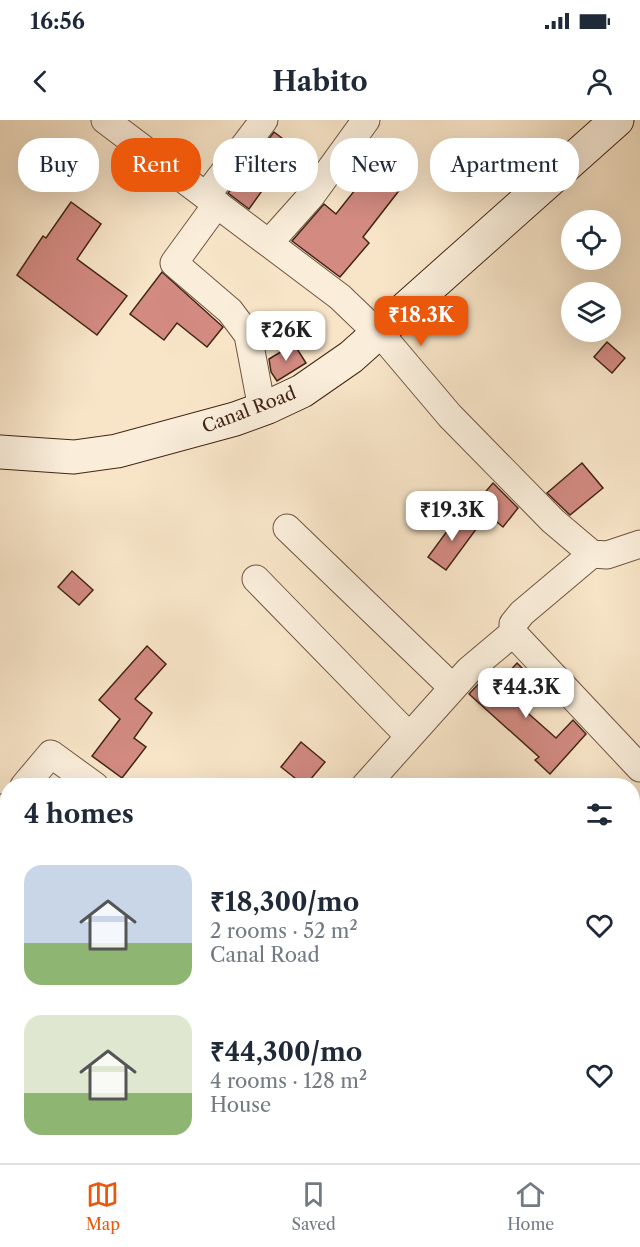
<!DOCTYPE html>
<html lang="en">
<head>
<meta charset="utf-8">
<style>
	body { margin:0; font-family:"Libre Caslon Text",serif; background:#f2f2f3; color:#1f2937; height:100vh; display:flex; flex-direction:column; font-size:22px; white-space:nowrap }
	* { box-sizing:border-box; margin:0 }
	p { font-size:20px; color:#747a83 }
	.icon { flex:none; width:33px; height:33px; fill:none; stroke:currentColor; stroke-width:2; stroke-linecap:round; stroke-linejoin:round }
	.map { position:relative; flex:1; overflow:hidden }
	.sheet { position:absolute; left:0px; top:658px; width:640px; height:386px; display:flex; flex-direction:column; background:#fff; border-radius:24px 24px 0 0; box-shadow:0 6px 24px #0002 }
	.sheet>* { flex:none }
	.guide { position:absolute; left:18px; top:18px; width:604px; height:54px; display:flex; gap:12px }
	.buttons { position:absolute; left:561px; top:90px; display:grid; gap:12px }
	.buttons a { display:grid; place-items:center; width:60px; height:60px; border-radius:50%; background:#fff; box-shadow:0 6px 24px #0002; font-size:30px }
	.price { position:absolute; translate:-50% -51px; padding:0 14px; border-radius:12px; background:#fff; color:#222; font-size:20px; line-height:39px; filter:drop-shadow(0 2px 3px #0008) }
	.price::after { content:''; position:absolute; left:50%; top:36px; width:18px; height:14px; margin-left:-9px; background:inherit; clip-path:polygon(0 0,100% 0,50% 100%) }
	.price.active { background:#ea580c; color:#fff }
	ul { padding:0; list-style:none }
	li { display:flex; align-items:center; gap:18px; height:150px; padding:0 24px }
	li span { display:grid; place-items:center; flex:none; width:168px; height:120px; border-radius:18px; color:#555 }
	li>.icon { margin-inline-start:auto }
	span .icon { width:72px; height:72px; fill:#fffc; stroke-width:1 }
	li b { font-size:26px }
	h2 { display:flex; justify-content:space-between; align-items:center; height:72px; padding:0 24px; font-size:26px }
	.tag { padding:0 21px; border-radius:24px; background:#fff; box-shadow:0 6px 24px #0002; font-size:21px; line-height:54px }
	.tag.active { background:#ea580c; color:#fff }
	.status { display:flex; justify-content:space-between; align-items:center; height:42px; padding:0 30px; background:#fff; direction:ltr }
	.status svg { height:16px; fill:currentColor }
	header { display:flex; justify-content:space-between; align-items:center; height:78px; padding:0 24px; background:#fff; font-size:27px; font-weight:700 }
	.tab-bar { display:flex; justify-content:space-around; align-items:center; height:84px; border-top:2px solid #e0e1e3; background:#fff; font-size:16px; color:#747a83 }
	.tab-bar a { display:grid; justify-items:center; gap:3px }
	.tab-bar .active { color:#ea580c }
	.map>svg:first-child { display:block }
	.building { fill:#d28a81; stroke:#432516; stroke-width:1.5 }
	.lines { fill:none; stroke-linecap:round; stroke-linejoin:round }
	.street-casing { stroke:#705542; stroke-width:29 }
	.secondary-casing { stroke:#432516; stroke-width:35 }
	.street { stroke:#faeedb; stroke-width:27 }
	.secondary { stroke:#faeedb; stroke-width:33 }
	.labels { text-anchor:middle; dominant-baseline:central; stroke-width:4.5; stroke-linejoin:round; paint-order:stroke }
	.street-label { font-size:18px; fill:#432516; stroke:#faeedb }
</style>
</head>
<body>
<div class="status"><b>16:56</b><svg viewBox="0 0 49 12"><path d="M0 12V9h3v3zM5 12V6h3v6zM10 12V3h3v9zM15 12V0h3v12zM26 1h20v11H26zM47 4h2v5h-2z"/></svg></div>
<header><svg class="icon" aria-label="back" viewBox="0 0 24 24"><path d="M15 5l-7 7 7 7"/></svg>Habito<svg class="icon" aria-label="person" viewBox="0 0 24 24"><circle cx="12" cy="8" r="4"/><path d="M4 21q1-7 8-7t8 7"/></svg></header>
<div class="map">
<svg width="640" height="1043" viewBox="0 0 640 1043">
	<rect width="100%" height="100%" fill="#f8e5c8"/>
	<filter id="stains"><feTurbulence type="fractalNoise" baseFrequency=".00333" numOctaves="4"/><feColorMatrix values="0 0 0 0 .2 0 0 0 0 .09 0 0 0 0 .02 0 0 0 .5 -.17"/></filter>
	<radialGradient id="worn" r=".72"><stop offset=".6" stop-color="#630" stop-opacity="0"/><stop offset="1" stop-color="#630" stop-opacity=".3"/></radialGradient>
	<g class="building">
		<path d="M274 12 315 43 301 63 279 47 249 89 228 73Z"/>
		<path d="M374 46 401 68 363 117 369 123 340 157 292 121 324 84 336 94Z"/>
		<path d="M71 82 101 104 77 139 127 176 97 215 17 155 43 116 46 118Z"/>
		<path d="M162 152 223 207 207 227 177 203 164 220 130 194Z"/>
		<path d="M607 222 625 238 612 253 594 237Z"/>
		<path d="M294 224 306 243 277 261 271 252 269 239Z"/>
		<path d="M582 343 603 368 570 395 547 373Z"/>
		<path d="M493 363 518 388 503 407 475 384Z"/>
		<path d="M459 395 477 408 446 450 428 437Z"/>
		<path d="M72 451 93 470 79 485 58 467Z"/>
		<path d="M147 526 166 544 135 579 152 593 134 618 146 627 122 658 92 636 120 599 99 580Z"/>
		<path d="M517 543 532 558 512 579 556 618 573 600 586 614 550 654 535 640 539 637 469 574 486 556 496 566Z"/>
		<path d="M301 622 325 642 305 666 281 647Z"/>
	</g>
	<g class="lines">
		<defs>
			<g id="street">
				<path d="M105 0 340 177 389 224 450 296 553 401 592 434 607 435 640 424"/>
				<path d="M206 76 264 0"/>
				<path d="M217 84 174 143 230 191 248 215 262 289"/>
				<path d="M269 123 311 76 366 0"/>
				<path d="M287 408 452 567"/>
				<path d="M592 434 522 493 513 504V513L640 648"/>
				<path d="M256 459 409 616"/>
				<path d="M24 666 51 634 95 666"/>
				<path d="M365 666 469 550 513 513"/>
				<path d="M0 695 8 686"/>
				<path d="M633 856 640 848"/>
				<path d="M0 870 8 859"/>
				<path d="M633 908 640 916"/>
				<path d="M371 1036 376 1043"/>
				<path d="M187 1043 193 1036"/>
				<path d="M449 1043 454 1036"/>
			</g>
			<path id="secondary" d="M0 332 74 337 117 331 235 299 268 287 302 271 351 237 617 0"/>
		</defs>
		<use href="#street" class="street-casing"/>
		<use href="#secondary" class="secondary-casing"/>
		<use href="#street" class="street"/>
		<use href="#secondary" class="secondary"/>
	</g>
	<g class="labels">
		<g class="street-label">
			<text transform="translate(249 290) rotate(-21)">Canal Road</text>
		</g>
	</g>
	<rect width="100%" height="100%" filter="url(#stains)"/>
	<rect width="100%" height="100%" fill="url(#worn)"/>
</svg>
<div class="buttons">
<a><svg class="icon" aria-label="locate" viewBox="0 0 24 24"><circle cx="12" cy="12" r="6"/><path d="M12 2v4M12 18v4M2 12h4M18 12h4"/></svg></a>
<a><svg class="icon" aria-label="layers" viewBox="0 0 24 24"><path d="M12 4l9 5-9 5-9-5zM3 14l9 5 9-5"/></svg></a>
</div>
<b class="price active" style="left:421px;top:227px">₹18.3K</b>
<b class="price" style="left:286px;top:242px">₹26K</b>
<b class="price" style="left:452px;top:422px">₹19.3K</b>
<b class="price" style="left:526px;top:599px">₹44.3K</b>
<div class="guide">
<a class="tag">Buy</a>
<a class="tag active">Rent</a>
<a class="tag">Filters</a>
<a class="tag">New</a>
<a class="tag">Apartment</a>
</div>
<section class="sheet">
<h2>4 homes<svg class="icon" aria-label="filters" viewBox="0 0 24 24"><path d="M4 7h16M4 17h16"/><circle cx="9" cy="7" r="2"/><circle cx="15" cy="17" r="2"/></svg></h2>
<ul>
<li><span style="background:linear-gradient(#c9d6e8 65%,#8fb573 0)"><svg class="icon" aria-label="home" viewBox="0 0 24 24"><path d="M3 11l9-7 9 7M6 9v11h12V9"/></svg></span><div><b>₹18,300/mo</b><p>2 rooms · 52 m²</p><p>Canal Road</p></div><svg class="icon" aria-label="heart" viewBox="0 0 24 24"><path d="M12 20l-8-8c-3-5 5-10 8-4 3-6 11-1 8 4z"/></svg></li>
<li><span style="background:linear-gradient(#dfe7d0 65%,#8fb573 0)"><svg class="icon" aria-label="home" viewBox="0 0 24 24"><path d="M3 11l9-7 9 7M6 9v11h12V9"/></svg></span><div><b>₹44,300/mo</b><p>4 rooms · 128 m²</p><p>House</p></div><svg class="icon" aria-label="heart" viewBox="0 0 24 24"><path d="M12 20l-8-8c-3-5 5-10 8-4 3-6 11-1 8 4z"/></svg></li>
</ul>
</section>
</div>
<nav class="tab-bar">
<a class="active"><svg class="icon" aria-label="map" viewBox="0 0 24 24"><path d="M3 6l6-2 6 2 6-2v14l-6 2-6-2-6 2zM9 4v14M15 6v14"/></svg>Map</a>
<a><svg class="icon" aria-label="saved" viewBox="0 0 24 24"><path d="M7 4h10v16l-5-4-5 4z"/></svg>Saved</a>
<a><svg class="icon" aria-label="home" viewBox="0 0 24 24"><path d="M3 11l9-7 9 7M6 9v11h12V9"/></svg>Home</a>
</nav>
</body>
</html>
